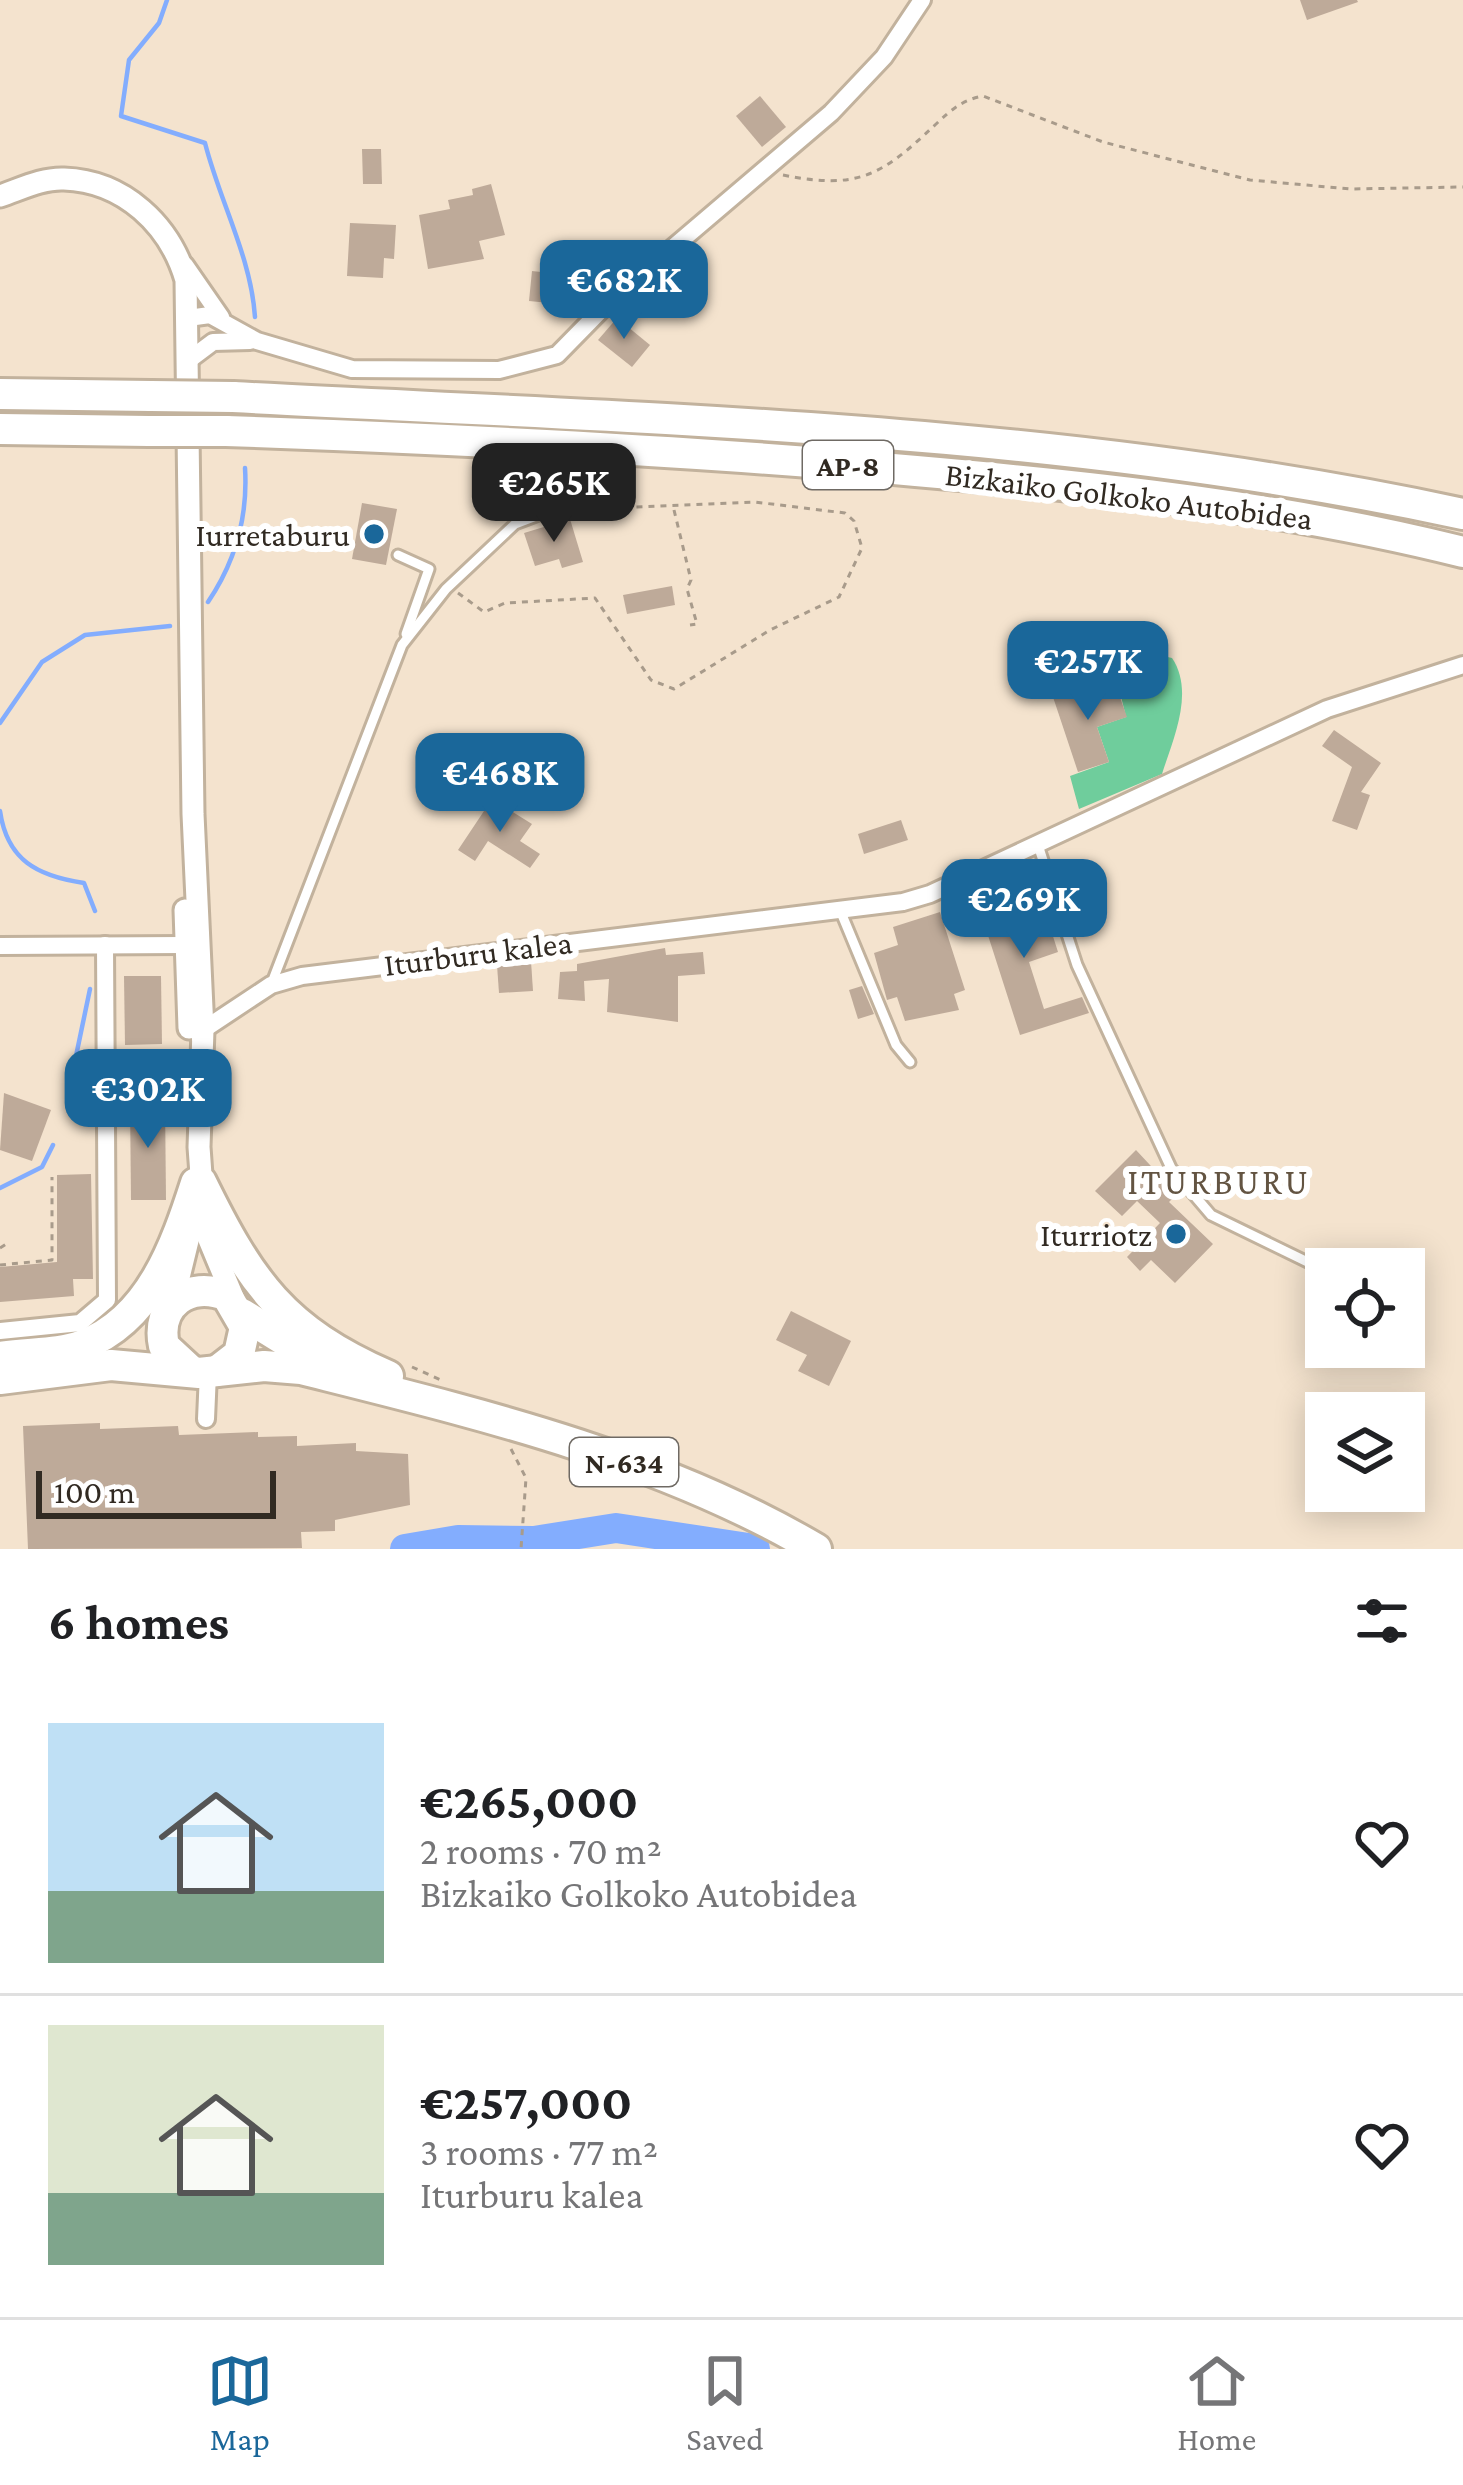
<!DOCTYPE html>
<html lang="en">
<head>
<meta charset="utf-8">
<style>
	body { margin:0; font-family:"Crimson Pro",serif; background:#f2f2f2; color:#202124; height:100vh; display:flex; flex-direction:column; font-size:45px; white-space:nowrap }
	* { box-sizing:border-box; margin:0 }
	p { font-size:39px; color:#757577 }
	.icon { flex:none; width:66px; height:66px; fill:none; stroke:currentColor; stroke-width:2; stroke-linecap:round; stroke-linejoin:round }
	.map { position:relative; height:1549px; overflow:hidden }
	.panel { display:flex; flex-direction:column; background:#fff; flex:1 }
	.panel>* { flex:none }
	.buttons { position:absolute; left:1305px; top:1248px; display:grid; gap:24px }
	.buttons a { display:grid; place-items:center; width:120px; height:120px; border-radius:0px; background:#fff; box-shadow:0 6px 30px #0003; font-size:60px }
	.scale { position:absolute; left:36px; bottom:30px; width:240px; box-sizing:border-box; padding-left:12px; border:6px solid #312a22; border-top:0; font-size:33px; line-height:42px; white-space:nowrap; color:#312a22; -webkit-text-stroke:9px #fff; paint-order:stroke }
	.price { position:absolute; translate:-50% -102px; padding:0 27px; border-radius:24px; background:#1a679a; color:#fff; font-size:39px; line-height:78px; filter:drop-shadow(0 3px 6px #0008) }
	.price::after { content:''; position:absolute; left:50%; top:72px; width:36px; height:27px; margin-left:-18px; background:inherit; clip-path:polygon(0 0,100% 0,50% 100%) }
	.price.current { background:#222; color:#fff }
	ul { padding:0; list-style:none }
	li { display:flex; align-items:center; gap:36px; height:300px; padding:0 48px }
	li+li { border-top:3px solid #e0e0e0 }
	li span { display:grid; place-items:center; flex:none; width:336px; height:240px; border-radius:0px; color:#555 }
	li>.icon { margin-inline-start:auto }
	span .icon { width:144px; height:144px; fill:#fffc; stroke-width:1 }
	li b { font-size:51px }
	h2 { display:flex; justify-content:space-between; align-items:center; height:144px; padding:0 48px; font-size:51px }
	.tabs { display:flex; justify-content:space-around; align-items:center; height:168px; border-top:3px solid #e0e0e0; background:#fff; font-size:33px; color:#757577 }
	.tabs a { display:grid; justify-items:center; gap:6px }
	.tabs .current { color:#1a679a }
	.map>svg:first-child { display:block }
	.green { fill:#6fcd9c }
	.lines { fill:none; stroke-linecap:round; stroke-linejoin:round }
	.stream { stroke:#83adfe; stroke-width:4.5 }
	.river { stroke:#83adfe; stroke-width:30 }
	.building { fill:#beaa99 }
	.service-casing { stroke:#c2b29d; stroke-width:15 }
	.minor-casing { stroke:#c2b29d; stroke-width:22 }
	.tertiary-casing { stroke:#c2b29d; stroke-width:27 }
	.trunk-casing { stroke:#c2b29d; stroke-width:36 }
	.motorway-casing { stroke:#c2b29d; stroke-width:36 }
	.path { stroke:#a89b8b; stroke-width:3; stroke-dasharray:6 6; stroke-linecap:butt }
	.service { stroke:#fff; stroke-width:9 }
	.minor { stroke:#fff; stroke-width:16 }
	.tertiary { stroke:#fff; stroke-width:21 }
	.trunk { stroke:#fff; stroke-width:30 }
	.motorway { stroke:#fff; stroke-width:30 }
	.motorway-bridge-casing { stroke:#c2b29d; stroke-width:36; stroke-linecap:butt }
	.motorway-bridge { stroke:#fff; stroke-width:30 }
	.poi-dot { fill:#1a679a; stroke:#fff; stroke-width:4.5 }
	.labels { text-anchor:middle; dominant-baseline:central; stroke-width:12; stroke-linejoin:round; paint-order:stroke }
	.shield { fill:#fff; stroke:#6f6a64; stroke-width:3 }
	.shield-label { font-size:30px; font-weight:bold; fill:#312a22 }
	.street-label { font-size:33px; fill:#312a22; stroke:#fff }
	.poi-label { font-size:33px; fill:#312a22; stroke:#fff; text-anchor:end }
	.neighbourhood-label { font-size:36px; letter-spacing:3px; fill:#635442; stroke:#fff }
</style>
</head>
<body>
<div class="map">
<svg width="1463" height="1549" viewBox="0 0 1463 1549">
	<rect width="100%" height="100%" fill="#f4e3ce"/>
	<path class="green" d="M1163 656 1172 658C1195 692 1173 739 1162 774L1079 809 1070 776 1109 762 1097 727 1126 717 1117 680Z"/>
	<g class="lines">
		<g class="stream">
			<path d="M167 0 159 23 129 60 121 116 205 143C220 202 251 257 255 317"/>
			<path d="M208 602C235 562 248 516 245 468"/>
			<path d="M0 723 42 662 85 635 170 626"/>
			<path d="M0 811C7 860 37 876 84 883L95 911"/>
			<path d="M71 1080 90 989"/>
			<path d="M0 1188 42 1167 53 1145"/>
		</g>
		<path class="river" d="M405 1549 458 1540 534 1541 616 1528 755 1549"/>
	</g>
	<g class="building">
		<path d="M1300 0H1357L1358 2 1307 20Z"/>
		<path d="M760 96 786 127 762 147 736 116Z"/>
		<path d="M362 149H381L382 184H363Z"/>
		<path d="M491 184 505 235 479 241 484 259 428 269 419 215 450 209 448 200 473 195 472 189Z"/>
		<path d="M350 223 396 225 394 259 384 258 383 278 347 276Z"/>
		<path d="M542 257 584 261 580 306 529 301 532 271 541 272Z"/>
		<path d="M617 318 650 345 632 367 598 340Z"/>
		<path d="M362 503 397 509 386 565 352 559Z"/>
		<path d="M570 519 583 562 562 568 559 559 535 566 524 533Z"/>
		<path d="M672 586 675 605 627 614 623 595Z"/>
		<path d="M1116 686 1127 717 1097 727 1109 762 1078 772 1053 697 1076 689 1079 698Z"/>
		<path d="M1334 730 1381 763 1361 792 1370 795 1357 830 1332 821 1352 767 1322 746Z"/>
		<path d="M492 799 532 824 520 841 540 854 530 868 488 841 475 861 458 850Z"/>
		<path d="M901 820 908 840 864 854 858 834Z"/>
		<path d="M1001 890 1009 913 1042 902 1058 952 1029 962 1044 1009 1082 997 1089 1013 1020 1035 976 898Z"/>
		<path d="M940 912 965 990 954 994 959 1010 905 1021 897 997 887 1000 874 953 898 945 893 927Z"/>
		<path d="M665 948 666 955 703 952 705 974 678 976V1022L607 1012 609 979 584 981 585 1001 558 999 560 972 577 971V964Z"/>
		<path d="M531 961 533 991 499 993 497 965Z"/>
		<path d="M124 976H161L162 1044 125 1045Z"/>
		<path d="M862 986 874 1014 858 1019 849 990Z"/>
		<path d="M4 1093 51 1110 32 1161 0 1150Z"/>
		<path d="M130 1102H165L166 1200H131Z"/>
		<path d="M1136 1150 1177 1194 1169 1202 1213 1244 1175 1283 1151 1260 1140 1271 1127 1257 1160 1223 1137 1201 1122 1216 1095 1191Z"/>
		<path d="M91 1174 93 1279H73L74 1296 0 1302V1267L57 1262V1175Z"/>
		<path d="M791 1311 851 1341 829 1386 798 1371 807 1355 776 1340Z"/>
		<path d="M100 1423V1429L178 1426 179 1435 258 1432V1437L297 1436V1446L356 1443V1451L408 1454 410 1505 335 1520V1531L301 1532 302 1548 28 1549 23 1426Z"/>
	</g>
	<g class="lines">
		<defs>
			<g id="service">
				<path d="M398 555 429 569 406 634"/>
				<path d="M1038 845 1077 965 1171 1168 1211 1215 1326 1271"/>
				<path d="M840 910 896 1045 910 1062"/>
				<path d="M271 985 402 645 446 589 515 524 552 510"/>
			</g>
			<g id="minor">
				<path d="M185 265 221 317"/>
				<path d="M188 318 210 315 257 341 352 369 499 370 557 355 609 302 831 113 884 57 922 0"/>
				<path d="M189 360 213 342 250 341"/>
				<path d="M0 946 184 945"/>
				<path d="M200 1038 203 1030 271 985 302 976 903 902 930 894 1327 709 1463 665"/>
				<path d="M0 1331 80 1323 107 1300 105 945"/>
				<path d="M206 1419 208 1373"/>
			</g>
			<g id="tertiary">
				<path d="M0 196C21 189 42 178 64 179 124 181 170 225 186 280L193 814 203 1030 199 1147 205 1230 235 1302"/>
				<path d="M185 910 189 1028"/>
				<path d="M173 1302 194 1216"/>
			</g>
			<g id="trunk">
				<path d="M201 1182C250 1282 283 1330 388 1376"/>
				<path d="M242 1314 318 1361"/>
				<path d="M0 1357C27 1352 57 1355 83 1345 150 1320 176 1245 196 1183"/>
				<path d="M191 1371 164 1346C155 1305 189 1280 227 1296L245 1327 239 1354 217 1371"/>
				<path d="M0 1379 111 1365 199 1373 264 1366 301 1369C476 1413 659 1456 816 1549"/>
			</g>
			<g id="motorway">
				<path d="M0 394 151 396"/>
				<path d="M233 397C643 419 1060 427 1463 514"/>
				<path d="M0 429 149 431"/>
				<path d="M226 431C456 439 686 450 916 471 1100 487 1283 507 1463 552"/>
			</g>
		</defs>
		<use href="#service" class="service-casing"/>
		<use href="#minor" class="minor-casing"/>
		<use href="#tertiary" class="tertiary-casing"/>
		<use href="#trunk" class="trunk-casing"/>
		<use href="#motorway" class="motorway-casing"/>
		<g class="path">
			<path d="M783 175C858 190 881 176 935 125 951 110 962 100 983 96L1103 142 1250 180 1350 189 1463 187"/>
			<path d="M674 510 691 580 687 589 697 624 690 625"/>
			<path d="M458 593 484 612 505 603 595 598 651 680 674 689 770 630 839 597 862 548 854 521 845 513 755 502 565 510"/>
			<path d="M0 1248 8 1243"/>
			<path d="M0 1265 52 1260V1177"/>
			<path d="M412 1367 441 1380"/>
			<path d="M511 1449 526 1478 521 1549"/>
		</g>
		<use href="#service" class="service"/>
		<use href="#minor" class="minor"/>
		<use href="#tertiary" class="tertiary"/>
		<use href="#trunk" class="trunk"/>
		<use href="#motorway" class="motorway"/>
		<defs>
			<g id="motorway-bridge">
				<path d="M151 396 233 397"/>
				<path d="M149 431H226"/>
			</g>
		</defs>
		<use href="#motorway-bridge" class="motorway-bridge-casing"/>
		<use href="#motorway-bridge" class="motorway-bridge"/>
	</g>
	<g class="poi-dot">
		<circle cx="374" cy="534" r="12"/>
		<circle cx="1176" cy="1234" r="12"/>
	</g>
	<g class="labels">
		<g class="shield">
			<rect x="803" y="441" width="90" height="48" rx="9"/>
			<rect x="570" y="1438" width="108" height="48" rx="9"/>
		</g>
		<g class="shield-label">
			<text x="848" y="465">AP-8</text>
			<text x="624" y="1462">N-634</text>
		</g>
		<g class="street-label">
			<text transform="translate(1129 496) rotate(7)">Bizkaiko Golkoko Autobidea</text>
			<text transform="translate(478 953) rotate(-7)">Iturburu kalea</text>
		</g>
		<g class="poi-label">
			<text x="350" y="534">Iurretaburu</text>
			<text x="1152" y="1234">Iturriotz</text>
		</g>
		<g class="neighbourhood-label">
			<text x="1219" y="1182">ITURBURU</text>
		</g>
	</g>
</svg>
<div class="buttons">
<a><svg class="icon" aria-label="locate" viewBox="0 0 24 24"><circle cx="12" cy="12" r="6"/><path d="M12 2v4M12 18v4M2 12h4M18 12h4"/></svg></a>
<a><svg class="icon" aria-label="layers" viewBox="0 0 24 24"><path d="M12 4l9 5-9 5-9-5zM3 14l9 5 9-5"/></svg></a>
</div>
<div class="scale">100 m</div>
<b class="price" style="left:624px;top:342px">€682K</b>
<b class="price current" style="left:554px;top:545px">€265K</b>
<b class="price" style="left:1088px;top:723px">€257K</b>
<b class="price" style="left:500px;top:835px">€468K</b>
<b class="price" style="left:1024px;top:961px">€269K</b>
<b class="price" style="left:148px;top:1151px">€302K</b>
</div>
<section class="panel">
<h2>6 homes<svg class="icon" aria-label="filters" viewBox="0 0 24 24"><path d="M4 7h16M4 17h16"/><circle cx="9" cy="7" r="2"/><circle cx="15" cy="17" r="2"/></svg></h2>
<ul>
<li><span style="background:linear-gradient(#bfe0f5 70%,#7fa58c 0)"><svg class="icon" aria-label="home" viewBox="0 0 24 24"><path d="M3 11l9-7 9 7M6 9v11h12V9"/></svg></span><div><b>€265,000</b><p>2 rooms · 70 m²</p><p>Bizkaiko Golkoko Autobidea</p></div><svg class="icon" aria-label="heart" viewBox="0 0 24 24"><path d="M12 20l-8-8c-3-5 5-10 8-4 3-6 11-1 8 4z"/></svg></li>
<li><span style="background:linear-gradient(#dfe7d0 70%,#7fa58c 0)"><svg class="icon" aria-label="home" viewBox="0 0 24 24"><path d="M3 11l9-7 9 7M6 9v11h12V9"/></svg></span><div><b>€257,000</b><p>3 rooms · 77 m²</p><p>Iturburu kalea</p></div><svg class="icon" aria-label="heart" viewBox="0 0 24 24"><path d="M12 20l-8-8c-3-5 5-10 8-4 3-6 11-1 8 4z"/></svg></li>
</ul>
</section>
<nav class="tabs">
<a class="current"><svg class="icon" aria-label="map" viewBox="0 0 24 24"><path d="M3 6l6-2 6 2 6-2v14l-6 2-6-2-6 2zM9 4v14M15 6v14"/></svg>Map</a>
<a><svg class="icon" aria-label="saved" viewBox="0 0 24 24"><path d="M7 4h10v16l-5-4-5 4z"/></svg>Saved</a>
<a><svg class="icon" aria-label="home" viewBox="0 0 24 24"><path d="M3 11l9-7 9 7M6 9v11h12V9"/></svg>Home</a>
</nav>
</body>
</html>
